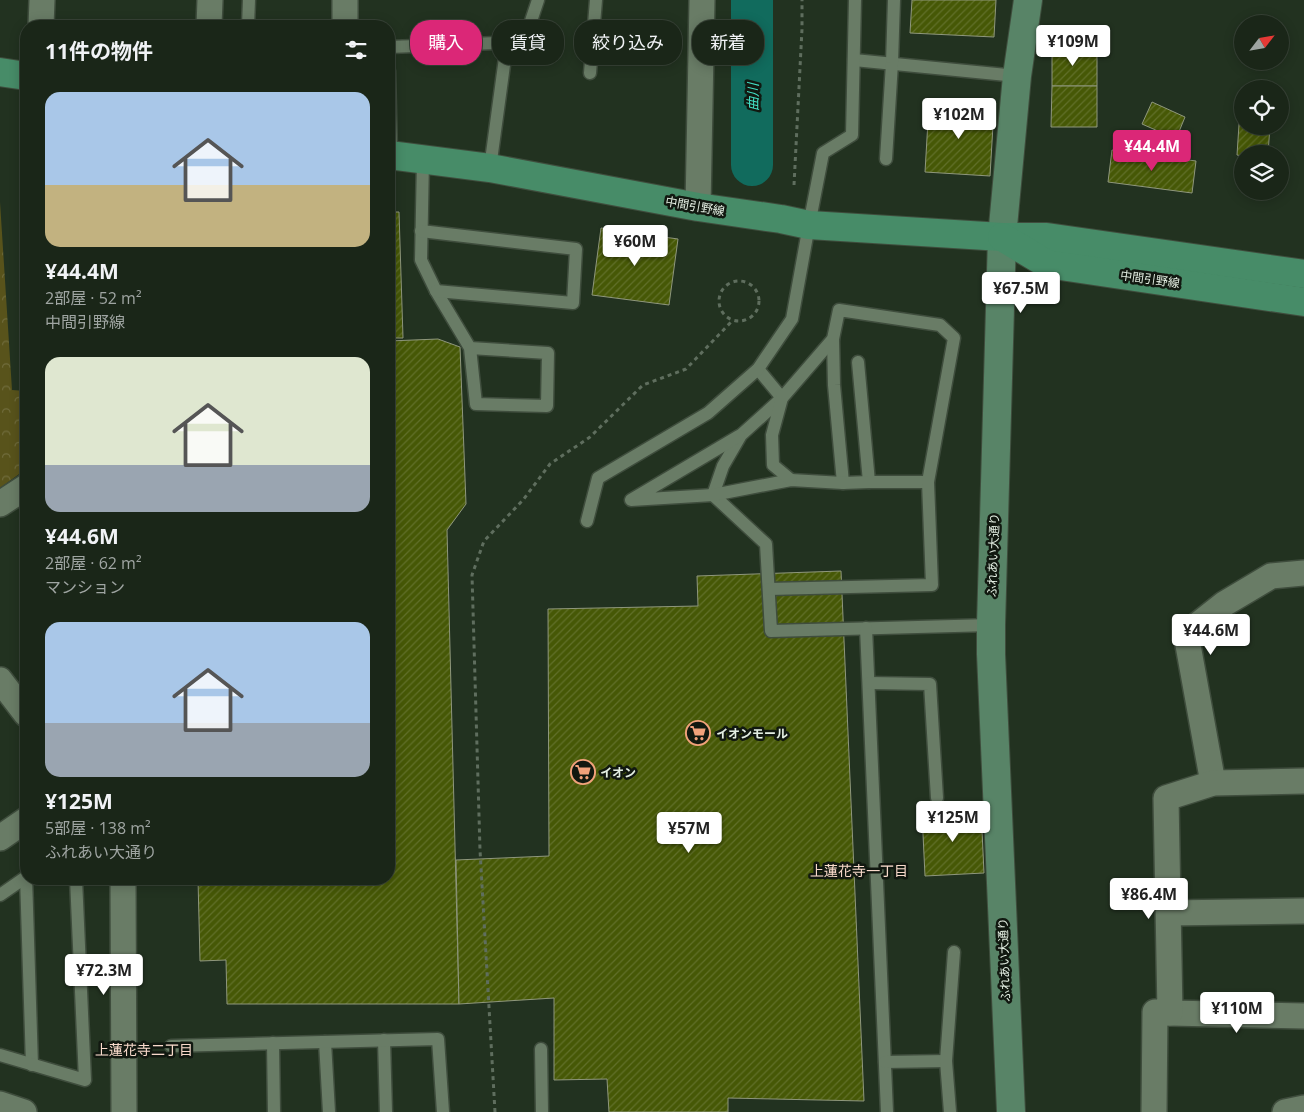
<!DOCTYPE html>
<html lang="ja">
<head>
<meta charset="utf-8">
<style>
	body { margin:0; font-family:"Open Sans","Noto Sans JP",sans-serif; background:#232e21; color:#f1f3f6; height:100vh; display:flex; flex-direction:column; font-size:19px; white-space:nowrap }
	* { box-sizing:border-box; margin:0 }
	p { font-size:16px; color:#9fa5a2 }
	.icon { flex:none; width:28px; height:28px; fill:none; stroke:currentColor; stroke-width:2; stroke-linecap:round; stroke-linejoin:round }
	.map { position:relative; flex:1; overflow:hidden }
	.drawer { position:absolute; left:20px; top:20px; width:375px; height:865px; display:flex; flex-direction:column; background:#1a2618; border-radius:20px; box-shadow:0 2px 12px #0003,0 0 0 1px #384337 }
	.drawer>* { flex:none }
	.guide { position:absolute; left:410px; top:20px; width:475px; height:45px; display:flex; gap:10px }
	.needle { width:32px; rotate:59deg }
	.fabs { position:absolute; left:1234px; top:15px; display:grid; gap:10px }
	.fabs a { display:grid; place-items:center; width:55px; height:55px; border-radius:50%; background:#1a2618; box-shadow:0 2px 12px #0003,0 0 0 1px #384337; font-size:25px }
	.price { position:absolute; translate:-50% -42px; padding:0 11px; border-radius:5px; background:#fff; color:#222; font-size:16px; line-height:32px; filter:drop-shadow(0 1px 2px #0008) }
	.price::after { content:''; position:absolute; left:50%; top:30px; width:15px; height:11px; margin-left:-8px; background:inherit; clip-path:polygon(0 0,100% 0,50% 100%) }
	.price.selected { background:#db2777; color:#fff }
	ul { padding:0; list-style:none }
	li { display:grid; align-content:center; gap:10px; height:265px; padding:0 25px }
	li span { display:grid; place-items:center; height:155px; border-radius:15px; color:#555 }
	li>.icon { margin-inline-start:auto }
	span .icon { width:90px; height:90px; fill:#fffc; stroke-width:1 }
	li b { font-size:21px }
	h2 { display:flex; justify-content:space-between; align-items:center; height:60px; padding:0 25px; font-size:21px }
	.tag { padding:0 18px; border-radius:20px; background:#1a2618; box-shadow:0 2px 12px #0003,0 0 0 1px #384337; font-size:18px; line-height:45px }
	.tag.selected { background:#db2777; color:#fff }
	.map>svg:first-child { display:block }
	.park { fill:url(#park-crowns) }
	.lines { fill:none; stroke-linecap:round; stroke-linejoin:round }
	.river { stroke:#116b5d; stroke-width:42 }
	.building { fill:url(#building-hatch); stroke:#8f977d }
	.lane-casing { stroke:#3f4d3d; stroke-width:15 }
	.street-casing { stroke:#3f4d3d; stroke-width:28 }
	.secondary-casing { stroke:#3f4d3d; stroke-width:30 }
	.primary-casing { stroke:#3f4d3d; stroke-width:30 }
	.path { stroke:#5f6e5e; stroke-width:3; stroke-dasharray:4 4; stroke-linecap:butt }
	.lane { stroke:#697c66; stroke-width:12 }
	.street { stroke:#697c66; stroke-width:25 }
	.secondary { stroke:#588467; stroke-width:28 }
	.primary { stroke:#478c68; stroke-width:28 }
	.labels { text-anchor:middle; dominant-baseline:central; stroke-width:5; stroke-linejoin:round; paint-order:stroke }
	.street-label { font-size:12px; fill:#e3eee2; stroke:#111810 }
	.poi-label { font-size:12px; font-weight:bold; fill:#e3eee2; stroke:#111810; text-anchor:start }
	.water-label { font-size:14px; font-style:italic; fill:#43dec4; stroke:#111810 }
	.neighbourhood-label { font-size:14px; fill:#f9dacb; stroke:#111810 }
</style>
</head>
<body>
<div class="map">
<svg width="1304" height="1112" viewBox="0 0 1304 1112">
	<defs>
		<pattern id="park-crowns" width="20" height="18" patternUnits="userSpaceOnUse" patternTransform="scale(1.25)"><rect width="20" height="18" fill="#58531b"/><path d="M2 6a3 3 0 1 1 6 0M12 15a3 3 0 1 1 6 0" fill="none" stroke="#706c3c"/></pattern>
		<pattern id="building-hatch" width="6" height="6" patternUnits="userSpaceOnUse" patternTransform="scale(1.25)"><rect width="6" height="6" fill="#465806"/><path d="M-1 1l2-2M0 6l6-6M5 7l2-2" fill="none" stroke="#61702a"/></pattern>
	</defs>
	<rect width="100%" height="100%" fill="#223220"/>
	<path class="park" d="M0 202 12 390 26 391V469L0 488Z"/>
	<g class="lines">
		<path class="river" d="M752 165V0"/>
	</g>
	<g class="building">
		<path d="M912 0H996L994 37 910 33Z"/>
		<path d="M1075 42V55H1097V86H1052V43Z"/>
		<path d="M1052 86H1097V127H1051Z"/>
		<path d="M1241 94H1242V126H1270L1268 154H1242V156L1237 155Z"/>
		<path d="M1152 102 1185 117 1176 139 1142 124Z"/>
		<path d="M929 104 994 108 990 176 925 172Z"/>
		<path d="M1112 150 1196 161 1192 193 1108 182Z"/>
		<path d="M389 212H399L403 338H389Z"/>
		<path d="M601 228 678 239 669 305 592 295Z"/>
		<path d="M438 339 460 347 466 504 447 530 459 1004H227L226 960 200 961 198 879H389V341Z"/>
		<path d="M841 571 864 1101 728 1098V1112H609L607 1079 554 1080V998L459 1004 456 860 549 856 548 609 698 606 697 576Z"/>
		<path d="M981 810 984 873 925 876 922 813Z"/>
	</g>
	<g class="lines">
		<defs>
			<g id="lane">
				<path d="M248 26 249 0"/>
				<path d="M389 47 524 42 538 0"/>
				<path d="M854 60 1017 76"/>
				<path d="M389 71 391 156"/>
				<path d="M590 73 596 0"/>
				<path d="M886 159 892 63 894 0"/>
				<path d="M423 160 421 260 436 291 470 348 548 353 547 406 476 404 470 348"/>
				<path d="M490 168 507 43"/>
				<path d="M421 231 576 249 573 303 436 291"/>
				<path d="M833 339 834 385 843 483"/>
				<path d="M858 362 869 482"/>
				<path d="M758 369 782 398 741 435 723 466 713 495 766 544 771 631 991 625"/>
				<path d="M739 436 631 500 713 495 791 480 843 483 869 482H928"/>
				<path d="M587 521 598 478 708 413 758 369 792 319 809 225 823 153 852 135 855 0"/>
				<path d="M769 589 932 585 928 482 954 338 940 325 839 310 833 339 782 398 772 435 773 465 791 480"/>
				<path d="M866 628 887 1112"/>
				<path d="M869 683 930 684 937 798"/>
				<path d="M26 877 32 1065"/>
				<path d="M0 895 26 877"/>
				<path d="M384 1040 386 1112"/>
				<path d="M325 1042 329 1112"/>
				<path d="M273 1043 274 1112"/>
				<path d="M171 1046 438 1039 443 1112"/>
				<path d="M541 1049 542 1112"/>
				<path d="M0 1055 85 1080 76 879"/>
				<path d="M885 1062 946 1061"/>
				<path d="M950 1112 946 1061 954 952"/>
			</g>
			<g id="street">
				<path d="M41 26 42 0"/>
				<path d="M209 26 210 0"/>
				<path d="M345 26V0"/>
				<path d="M698 207 702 0"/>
				<path d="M0 504 26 487"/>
				<path d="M0 680 26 714"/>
				<path d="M1213 783 1186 634 1224 604 1271 576 1304 573"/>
				<path d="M0 838 26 820"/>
				<path d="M123 879 124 1112"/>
				<path d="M1169 913 1304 911"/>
				<path d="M1170 1013 1304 1016"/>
				<path d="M0 1104 24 1112"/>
				<path d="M1154 1112 1155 1012 1170 1013 1166 798 1213 783 1304 781"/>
				<path d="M1285 1112 1304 1108"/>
			</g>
			<path id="secondary" d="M1011 1112 991 654V625L1002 237 1017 76 1028 0"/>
			<g id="primary">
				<path d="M0 72 26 76"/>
				<path d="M389 155 490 168 698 207 781 219 809 225 1002 237H1047L1304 274"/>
				<path d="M1002 237 1047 264 1304 302"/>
			</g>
		</defs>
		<use href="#lane" class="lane-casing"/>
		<use href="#street" class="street-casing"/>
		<use href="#secondary" class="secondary-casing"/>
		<use href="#primary" class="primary-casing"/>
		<g class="path">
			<path d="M794 185 802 29V0"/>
			<circle cx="739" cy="301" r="20"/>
			<path d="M495 1112 480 850 472 575 484 541 523 500 550 464 590 437 643 385 686 369 733 320"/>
		</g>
		<use href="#lane" class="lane"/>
		<use href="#street" class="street"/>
		<use href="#secondary" class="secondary"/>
		<use href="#primary" class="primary"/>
	</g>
	<defs>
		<symbol id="supermarket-ring" viewBox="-11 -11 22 22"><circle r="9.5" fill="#111810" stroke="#f1a27b" stroke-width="1.5"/><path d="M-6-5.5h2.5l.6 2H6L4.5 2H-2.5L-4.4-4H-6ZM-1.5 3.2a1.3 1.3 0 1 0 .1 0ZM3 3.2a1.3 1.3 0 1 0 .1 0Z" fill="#f1a27b"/></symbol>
	</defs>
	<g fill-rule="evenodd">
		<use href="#supermarket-ring" x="684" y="719" width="28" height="28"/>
		<use href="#supermarket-ring" x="569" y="758" width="28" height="28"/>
	</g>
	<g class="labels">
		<g class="street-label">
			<text transform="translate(695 206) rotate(10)">中間引野線</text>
			<text transform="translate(1150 279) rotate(8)">中間引野線</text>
			<text transform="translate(993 555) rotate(-88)">ふれあい大通り</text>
			<text transform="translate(1004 960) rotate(-92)">ふれあい大通り</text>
		</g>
		<g class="poi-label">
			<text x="716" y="733">イオンモール</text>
			<text x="600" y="772">イオン</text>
		</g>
		<g class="water-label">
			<text transform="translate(752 97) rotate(-90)">曲川</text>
		</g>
		<g class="neighbourhood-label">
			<text x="859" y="870">上蓮花寺一丁目</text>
			<text x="144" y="1049">上蓮花寺二丁目</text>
		</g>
	</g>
</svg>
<div class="fabs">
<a><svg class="needle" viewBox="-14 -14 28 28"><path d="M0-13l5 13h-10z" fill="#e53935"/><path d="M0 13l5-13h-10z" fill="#9fa5a2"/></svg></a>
<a><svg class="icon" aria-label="locate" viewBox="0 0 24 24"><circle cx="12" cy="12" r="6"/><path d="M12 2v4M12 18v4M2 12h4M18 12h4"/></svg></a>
<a><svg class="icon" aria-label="layers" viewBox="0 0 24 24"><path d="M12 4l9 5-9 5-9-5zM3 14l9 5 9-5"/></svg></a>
</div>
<b class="price" style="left:1073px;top:67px">¥109M</b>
<b class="price" style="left:959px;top:140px">¥102M</b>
<b class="price selected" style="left:1152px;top:172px">¥44.4M</b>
<b class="price" style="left:635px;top:267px">¥60M</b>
<b class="price" style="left:1021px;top:314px">¥67.5M</b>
<b class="price" style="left:1211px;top:656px">¥44.6M</b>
<b class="price" style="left:953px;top:843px">¥125M</b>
<b class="price" style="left:689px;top:854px">¥57M</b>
<b class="price" style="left:1149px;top:920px">¥86.4M</b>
<b class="price" style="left:104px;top:996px">¥72.3M</b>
<b class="price" style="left:1237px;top:1034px">¥110M</b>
<div class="guide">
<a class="tag selected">購入</a>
<a class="tag">賃貸</a>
<a class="tag">絞り込み</a>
<a class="tag">新着</a>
</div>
<section class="drawer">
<h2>11件の物件<svg class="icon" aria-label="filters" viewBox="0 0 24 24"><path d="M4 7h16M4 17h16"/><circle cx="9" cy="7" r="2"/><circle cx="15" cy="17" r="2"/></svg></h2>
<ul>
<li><span style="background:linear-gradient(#a9c7e8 60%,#c2b280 0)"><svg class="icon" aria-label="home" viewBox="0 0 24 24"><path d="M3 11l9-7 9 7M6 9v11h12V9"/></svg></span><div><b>¥44.4M</b><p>2部屋 · 52 m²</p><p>中間引野線</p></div></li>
<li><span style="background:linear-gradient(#dfe7d0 70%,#9aa5b1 0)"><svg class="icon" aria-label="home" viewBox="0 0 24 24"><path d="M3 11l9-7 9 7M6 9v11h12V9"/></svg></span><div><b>¥44.6M</b><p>2部屋 · 62 m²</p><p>マンション</p></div></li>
<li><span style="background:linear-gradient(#a9c7e8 65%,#9aa5b1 0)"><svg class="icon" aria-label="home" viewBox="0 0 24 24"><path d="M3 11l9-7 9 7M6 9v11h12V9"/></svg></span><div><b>¥125M</b><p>5部屋 · 138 m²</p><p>ふれあい大通り</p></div></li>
</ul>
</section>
</div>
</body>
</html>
